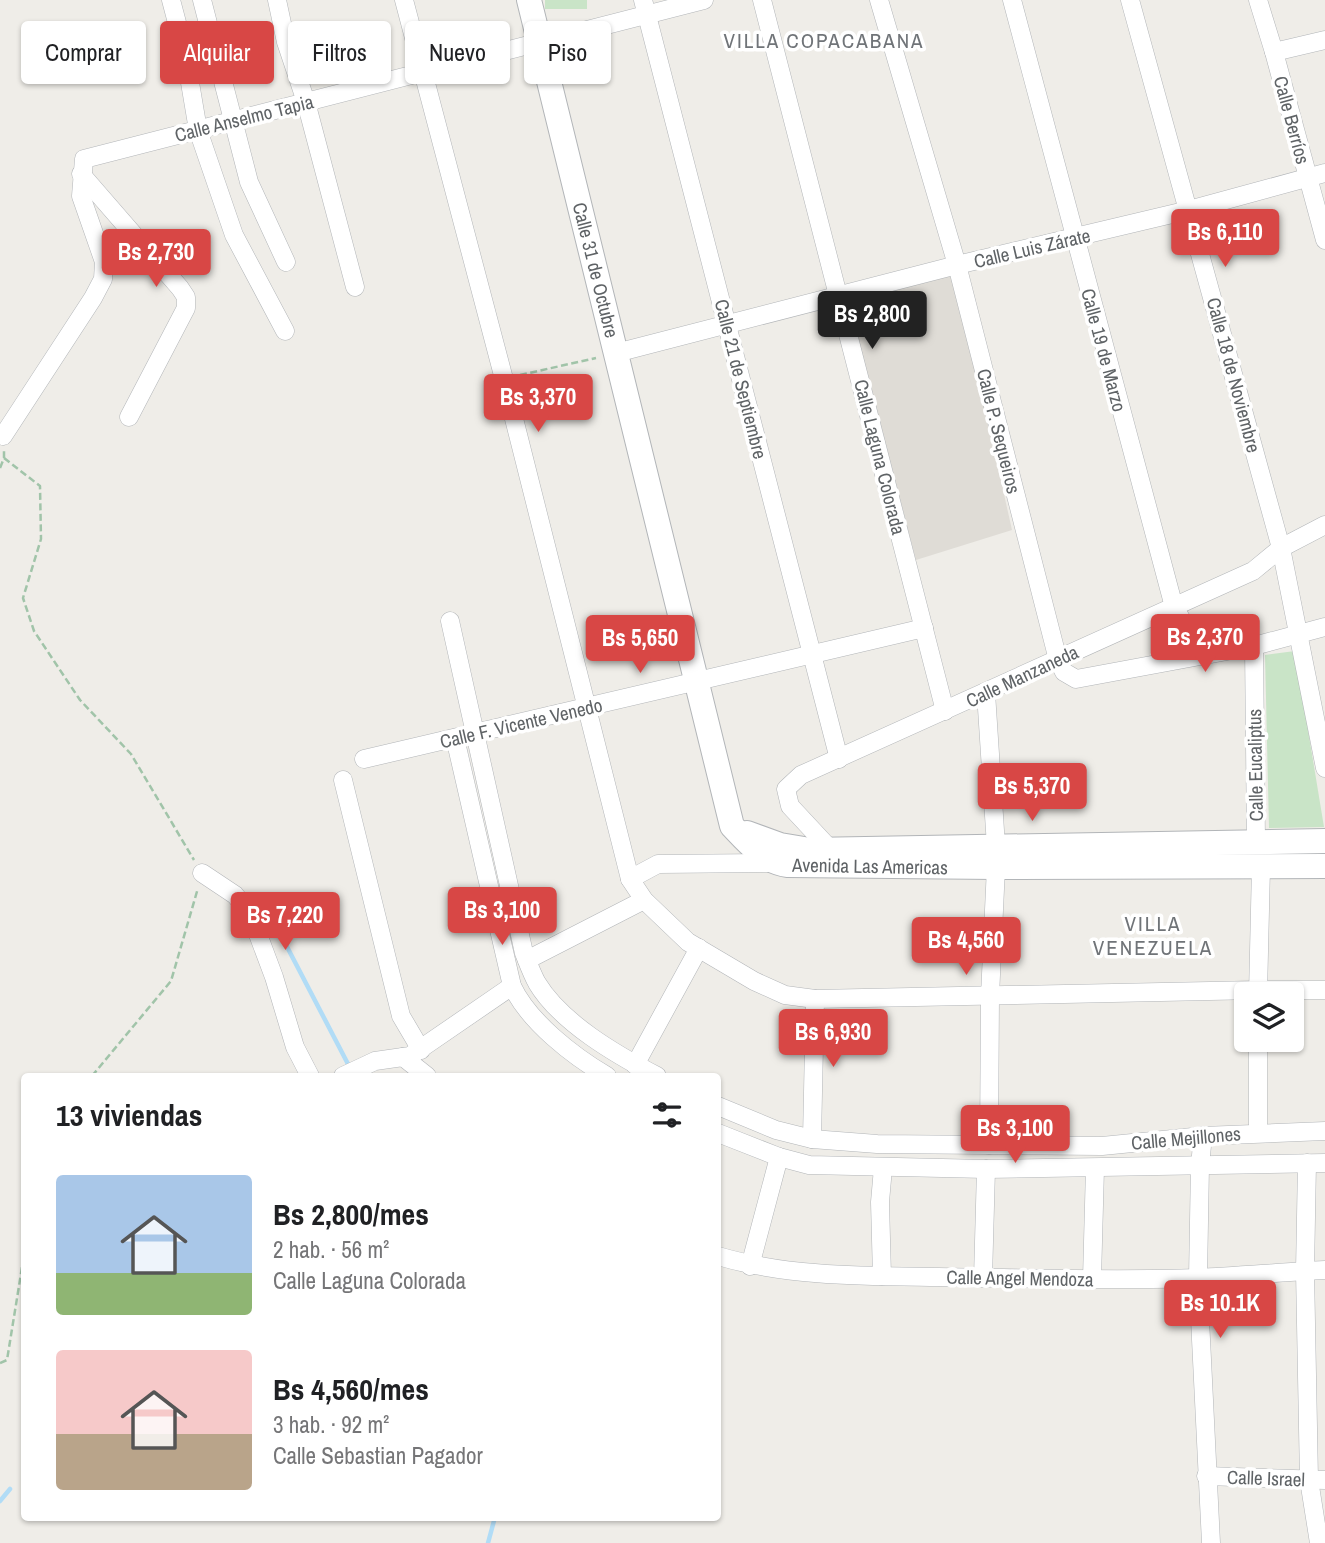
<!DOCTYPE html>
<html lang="es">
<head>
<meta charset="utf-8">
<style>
	body { margin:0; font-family:"Archivo Narrow",sans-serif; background:#f2f2f2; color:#202124; height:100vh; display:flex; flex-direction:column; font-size:26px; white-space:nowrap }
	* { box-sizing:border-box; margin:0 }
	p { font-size:23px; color:#757577 }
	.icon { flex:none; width:38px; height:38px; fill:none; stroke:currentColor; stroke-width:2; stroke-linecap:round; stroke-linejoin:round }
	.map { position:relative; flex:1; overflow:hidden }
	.drawer { position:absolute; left:21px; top:1073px; width:700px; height:448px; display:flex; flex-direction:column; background:#fff; border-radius:7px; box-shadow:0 2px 5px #0004 }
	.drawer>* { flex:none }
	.top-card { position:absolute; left:21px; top:21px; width:700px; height:63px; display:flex; gap:14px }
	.controls { position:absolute; left:1234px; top:982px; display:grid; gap:14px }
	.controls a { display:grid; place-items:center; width:70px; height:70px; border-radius:7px; background:#fff; box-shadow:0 2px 5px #0004; font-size:35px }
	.price { position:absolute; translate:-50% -60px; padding:0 16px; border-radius:7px; background:#d84745; color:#fff; font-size:23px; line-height:46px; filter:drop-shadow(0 2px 4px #0008) }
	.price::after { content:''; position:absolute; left:50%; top:42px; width:21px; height:16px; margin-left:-10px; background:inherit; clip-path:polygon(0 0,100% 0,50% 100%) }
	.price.current { background:#222; color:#fff }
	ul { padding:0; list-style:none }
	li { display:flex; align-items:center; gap:21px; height:175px; padding:0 35px }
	li span { display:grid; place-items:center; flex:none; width:196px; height:140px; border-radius:7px; color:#555 }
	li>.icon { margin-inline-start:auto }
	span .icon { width:84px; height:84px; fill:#fffc; stroke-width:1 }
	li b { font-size:30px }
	h2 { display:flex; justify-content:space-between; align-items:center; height:84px; padding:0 35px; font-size:30px }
	.pill { padding:0 24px; border-radius:7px; background:#fff; box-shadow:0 2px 5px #0004; font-size:24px; line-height:63px }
	.pill.current { background:#d84745; color:#fff }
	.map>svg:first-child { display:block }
	.education { fill:#dfdcd6 }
	.green { fill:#c9e4c7 }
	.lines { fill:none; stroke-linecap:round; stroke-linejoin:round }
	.stream { stroke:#b1dcf6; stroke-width:4.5 }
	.street-casing { stroke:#b2b5b8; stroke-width:19 }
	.secondary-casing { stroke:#b2b5b8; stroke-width:26 }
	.path { stroke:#a1c4a9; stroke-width:2.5; stroke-dasharray:7 3.5; stroke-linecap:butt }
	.street { stroke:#fff; stroke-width:18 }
	.secondary { stroke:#fff; stroke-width:24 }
	.labels { text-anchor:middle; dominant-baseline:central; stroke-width:7; stroke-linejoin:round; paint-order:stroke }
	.street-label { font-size:19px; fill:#5f6366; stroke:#fff }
	.neighbourhood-label { font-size:21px; letter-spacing:2px; fill:#707478; stroke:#fff }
</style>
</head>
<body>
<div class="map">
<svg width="1325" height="1543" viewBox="0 0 1325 1543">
	<rect width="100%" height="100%" fill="#efede8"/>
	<path class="education" d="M954 270 1012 530 916 560 847 298Z"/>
	<g class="green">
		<rect x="545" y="0" width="42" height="9"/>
		<path d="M1295 651 1324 827 1269 828 1265 655Z"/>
	</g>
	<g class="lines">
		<g class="stream">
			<path d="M284 941 348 1064"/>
			<path d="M0 1501 10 1489"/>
			<path d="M488 1543 495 1517"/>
		</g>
		<defs>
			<g id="street">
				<path d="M171 0 185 53 198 130 234 235 285 331"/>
				<path d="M202 0 249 182 286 262"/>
				<path d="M277 0 286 42 306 102 355 287"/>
				<path d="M404 0 504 379 630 879 644 900 688 942 754 981 785 995 815 999 1258 990H1325"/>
				<path d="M643 0 839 759"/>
				<path d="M762 0 945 711"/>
				<path d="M879 0 957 265 1058 660 1064 672 1076 679 1254 646 1325 627"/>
				<path d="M1012 0 1174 607 1189 632 1254 646 1256 842"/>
				<path d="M1130 0 1281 548 1325 768"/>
				<path d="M1258 0 1274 52 1325 240"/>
				<path d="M1274 52 1325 40"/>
				<path d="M81 174 180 288 186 297V308L129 417"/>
				<path d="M616 353 957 265 1189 210 1325 173"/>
				<path d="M3 436 93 298 103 279 104 262 81 196 84 159 704 0"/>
				<path d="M450 621 524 953C528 963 532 974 537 983 561 1023 617 1055 657 1076"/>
				<path d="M986 693 996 846"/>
				<path d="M455 738 512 986C529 1022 573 1056 607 1076"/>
				<path d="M364 759 924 628"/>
				<path d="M343 780 401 1016 421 1050"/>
				<path d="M830 849 790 806 786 789 801 775 1253 571 1281 548 1325 525"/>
				<path d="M202 873 235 895 250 913 274 977 295 1047 310 1076"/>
				<path d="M630 879 658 864 775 863"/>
				<path d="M527 960 644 900"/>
				<path d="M1258 994 1261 867"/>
				<path d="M1258 1040V1132"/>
				<path d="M403 1057 427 1076"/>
				<path d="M635 1065 699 948"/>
				<path d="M343 1076 375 1061 410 1056 512 986"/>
				<path d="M718 1106 776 1130 812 1139 877 1144 1102 1146 1203 1136 1325 1131"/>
				<path d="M718 1133 779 1157 809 1165 986 1169 1325 1163"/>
				<path d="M1203 1136 1200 1165 1198 1278 1211 1543"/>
				<path d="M812 1139 815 999"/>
				<path d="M989 1145 990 996 996 867"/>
				<path d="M1307 1163 1305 1271 1309 1480 1319 1543"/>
				<path d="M718 1256C789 1277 864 1276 938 1277 1025 1278 1112 1281 1198 1278 1240 1276 1283 1272 1325 1270"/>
				<path d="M750 1266 779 1157"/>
				<path d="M882 1276 880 1202 883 1168"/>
				<path d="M983 1278 986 1169"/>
				<path d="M1092 1279 1095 1168"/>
				<path d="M1206 1476 1325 1480"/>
			</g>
			<g id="secondary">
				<path d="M529 0 732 826C748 843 764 862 788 865L996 867 1325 866"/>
				<path d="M747 833 780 845 810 850 1325 841"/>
			</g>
		</defs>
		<use href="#street" class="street-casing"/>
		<use href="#secondary" class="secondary-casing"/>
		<g class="path">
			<path d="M520 375 596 358"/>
			<path d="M4 458 40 486 41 539 23 598 34 631 80 700 131 754 194 860"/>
			<path d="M0 468 4 458V451"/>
			<path d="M92 1076 171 981 198 888"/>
			<path d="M0 1363 7 1360 24 1255"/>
		</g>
		<use href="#street" class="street"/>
		<use href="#secondary" class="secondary"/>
	</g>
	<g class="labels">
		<g class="street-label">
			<text transform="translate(244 118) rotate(-14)">Calle Anselmo Tapia</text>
			<text transform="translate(1292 120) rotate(75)">Calle Berríos</text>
			<text transform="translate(1032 248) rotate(-13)">Calle Luis Zárate</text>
			<text transform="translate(596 270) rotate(76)">Calle 31 de Octubre</text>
			<text transform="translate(1104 350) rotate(75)">Calle 19 de Marzo</text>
			<text transform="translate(1234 375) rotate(75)">Calle 18 de Noviembre</text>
			<text transform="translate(741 379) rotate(76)">Calle 21 de Septiembre</text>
			<text transform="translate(999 431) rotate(76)">Calle P. Sequeiros</text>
			<text transform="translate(880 457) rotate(76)">Calle Laguna Colorada</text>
			<text transform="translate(1022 676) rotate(-25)">Calle Manzaneda</text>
			<text transform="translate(521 723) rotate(-13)">Calle F. Vicente Venedo</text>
			<text transform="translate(1255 765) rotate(-91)">Calle Eucaliptus</text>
			<text transform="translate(870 866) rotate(1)">Avenida Las Americas</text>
			<text transform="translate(1186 1138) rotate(-5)">Calle Mejillones</text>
			<text transform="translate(1020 1278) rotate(1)">Calle Angel Mendoza</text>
			<text transform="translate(1266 1478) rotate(2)">Calle Israel</text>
		</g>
		<g class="neighbourhood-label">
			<text x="824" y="40">VILLA COPACABANA</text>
			<text x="1153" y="923">VILLA<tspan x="1153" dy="24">VENEZUELA</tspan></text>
		</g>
	</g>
</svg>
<div class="controls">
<a><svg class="icon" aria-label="layers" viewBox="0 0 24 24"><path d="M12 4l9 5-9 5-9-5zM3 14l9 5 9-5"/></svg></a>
</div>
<b class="price" style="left:1225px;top:269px">Bs 6,110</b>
<b class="price" style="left:156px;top:289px">Bs 2,730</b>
<b class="price current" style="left:872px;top:351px">Bs 2,800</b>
<b class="price" style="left:538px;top:434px">Bs 3,370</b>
<b class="price" style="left:1205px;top:674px">Bs 2,370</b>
<b class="price" style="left:640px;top:675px">Bs 5,650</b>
<b class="price" style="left:1032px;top:823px">Bs 5,370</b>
<b class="price" style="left:502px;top:947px">Bs 3,100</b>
<b class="price" style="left:285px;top:952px">Bs 7,220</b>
<b class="price" style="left:966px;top:977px">Bs 4,560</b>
<b class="price" style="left:833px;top:1069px">Bs 6,930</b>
<b class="price" style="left:1015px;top:1165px">Bs 3,100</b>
<b class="price" style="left:1220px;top:1340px">Bs 10.1K</b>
<div class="top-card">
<a class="pill">Comprar</a>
<a class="pill current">Alquilar</a>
<a class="pill">Filtros</a>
<a class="pill">Nuevo</a>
<a class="pill">Piso</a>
</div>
<section class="drawer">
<h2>13 viviendas<svg class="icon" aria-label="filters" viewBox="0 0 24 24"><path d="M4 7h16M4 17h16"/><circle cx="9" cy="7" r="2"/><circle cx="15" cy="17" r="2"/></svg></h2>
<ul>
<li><span style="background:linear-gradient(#a9c7e8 70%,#8fb573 0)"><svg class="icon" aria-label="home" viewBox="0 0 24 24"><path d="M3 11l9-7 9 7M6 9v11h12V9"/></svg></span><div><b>Bs 2,800/mes</b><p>2 hab. · 56 m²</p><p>Calle Laguna Colorada</p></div></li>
<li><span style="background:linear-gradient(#f6c9c9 60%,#b9a48a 0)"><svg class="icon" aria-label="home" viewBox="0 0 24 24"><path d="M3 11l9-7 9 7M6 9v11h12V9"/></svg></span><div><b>Bs 4,560/mes</b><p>3 hab. · 92 m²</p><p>Calle Sebastian Pagador</p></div></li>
</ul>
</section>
</div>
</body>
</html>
